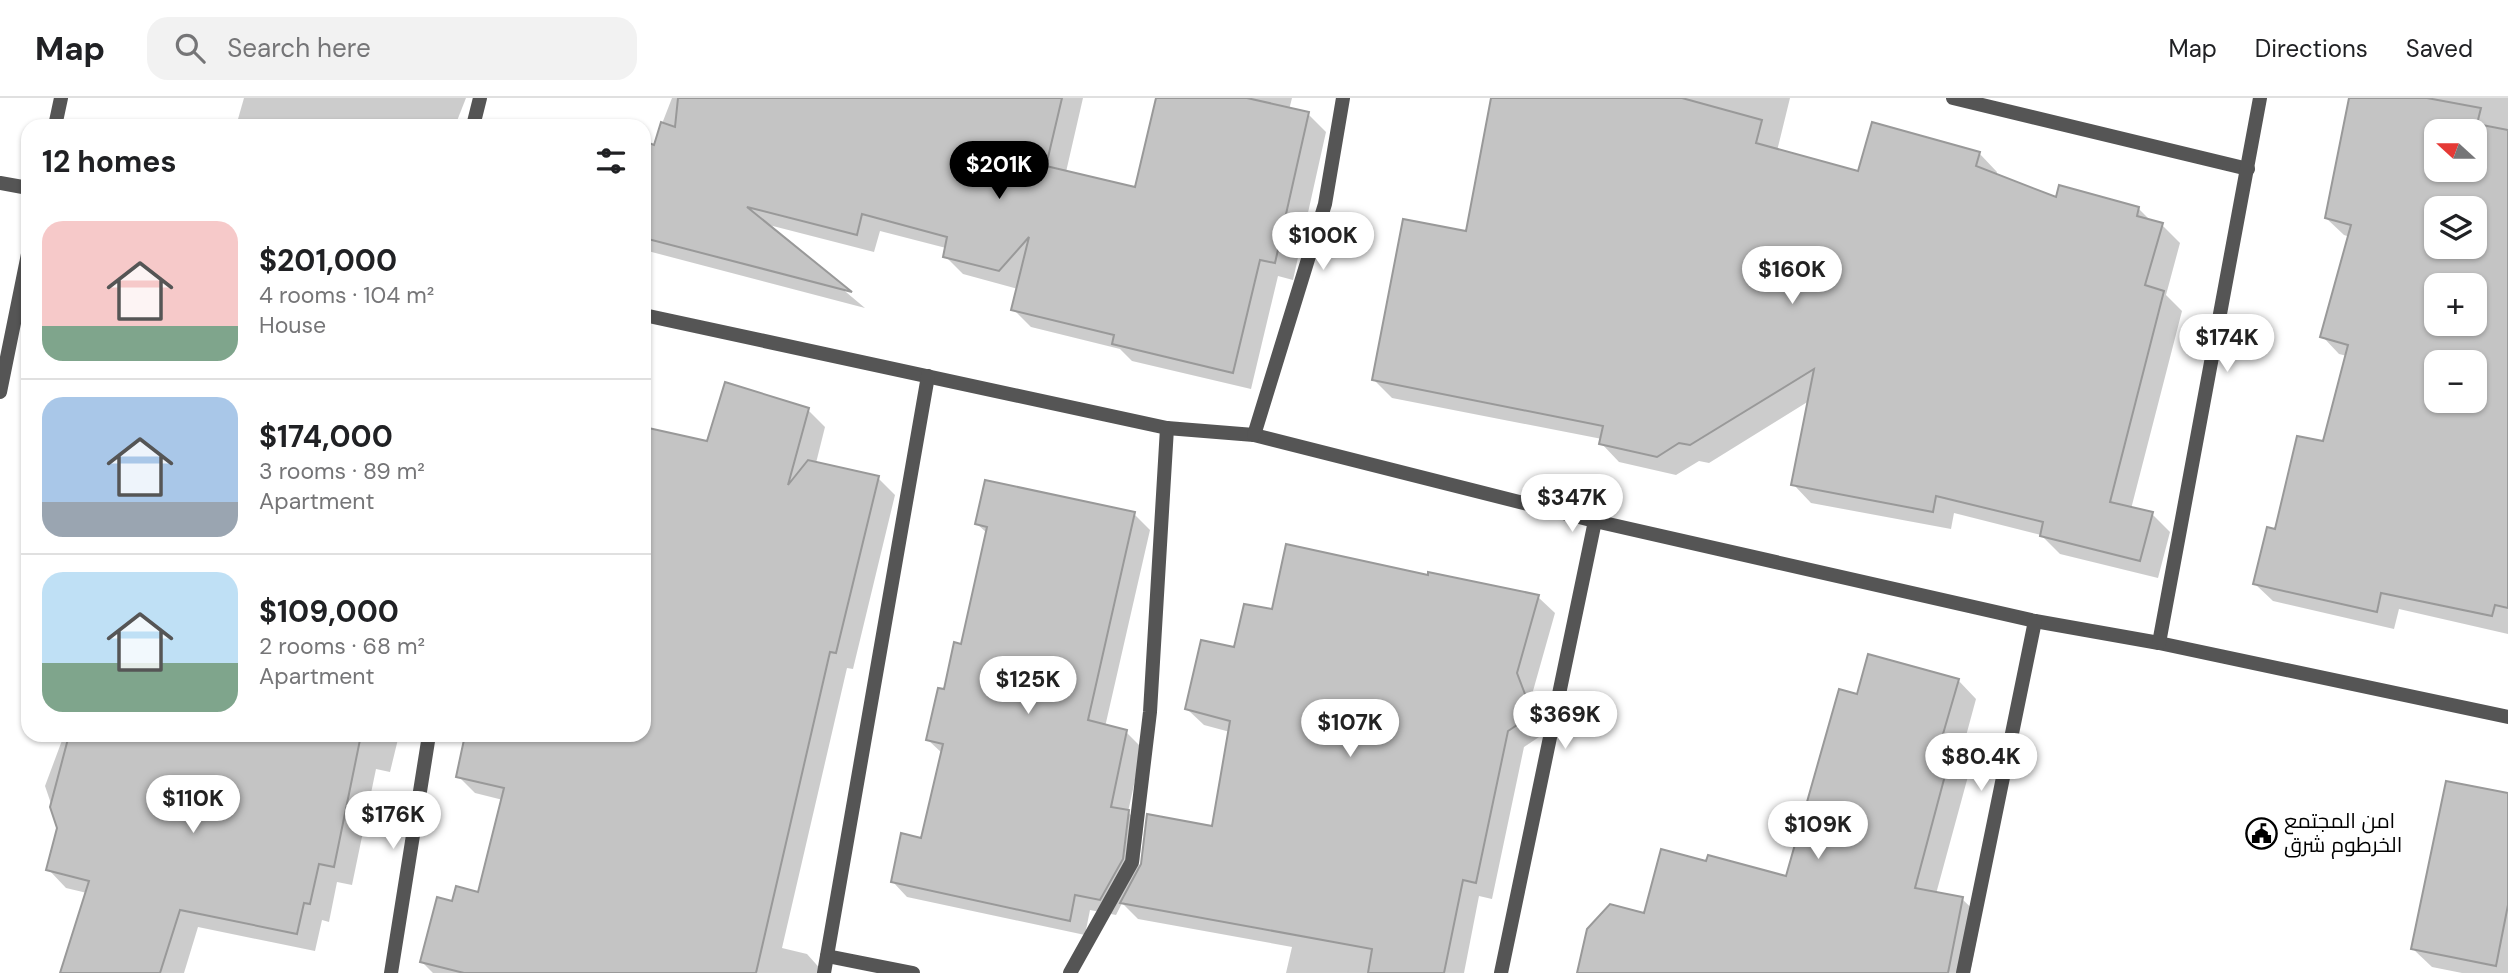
<!DOCTYPE html>
<html lang="en">
<head>
<meta charset="utf-8">
<style>
	body { margin:0; font-family:"DM Sans",Cairo,sans-serif; background:#f2f2f2; color:#202124; height:100vh; display:flex; flex-direction:column; font-size:26px; white-space:nowrap }
	* { box-sizing:border-box; margin:0 }
	p { font-size:23px; color:#757577 }
	.icon { flex:none; width:38px; height:38px; fill:none; stroke:currentColor; stroke-width:2; stroke-linecap:round; stroke-linejoin:round }
	.map { position:relative; flex:1; overflow:hidden }
	.sheet { position:absolute; left:21px; top:21px; width:630px; height:623px; display:flex; flex-direction:column; background:#fff; border-radius:21px; box-shadow:0 2px 5px #0004 }
	.sheet>* { flex:none }
	.needle { width:46px; rotate:291deg }
	.fabs { position:absolute; left:2424px; top:21px; display:grid; gap:14px }
	.fabs a { display:grid; place-items:center; width:63px; height:63px; border-radius:14px; background:#fff; box-shadow:0 2px 5px #0004; font-size:35px }
	.price { position:absolute; translate:-50% -60px; padding:0 16px; border-radius:24px; background:#fff; color:#222; font-size:23px; line-height:46px; filter:drop-shadow(0 2px 4px #0008) }
	.price::after { content:''; position:absolute; left:50%; top:42px; width:21px; height:16px; margin-left:-10px; background:inherit; clip-path:polygon(0 0,100% 0,50% 100%) }
	.price.selected { background:#000; color:#fff }
	ul { padding:0; list-style:none }
	li { display:flex; align-items:center; gap:21px; height:175px; padding:0 21px }
	li+li { border-top:2px solid #e0e0e0 }
	li span { display:grid; place-items:center; flex:none; width:196px; height:140px; border-radius:21px; color:#555 }
	li>.icon { margin-inline-start:auto }
	span .icon { width:84px; height:84px; fill:#fffc; stroke-width:1 }
	li b { font-size:30px }
	h2 { display:flex; justify-content:space-between; align-items:center; height:84px; padding:0 21px; font-size:30px }
	header { display:flex; align-items:center; gap:42px; box-sizing:border-box; height:98px; padding:0 35px; background:#fff; border-bottom:2px solid #e0e0e0 }
	header strong { font-size:33px }
	nav { display:flex; gap:38px; margin-inline-start:auto; font-size:24px }
	.search { width:490px; height:63px; background:#f2f2f2; display:flex; align-items:center; gap:18px; box-sizing:border-box; padding:0 24px; border-radius:21px; color:#757577; font-size:26px }
	.map>svg:first-child { display:block }
	.shadow { fill:#0003; fill-rule:evenodd }
	.building { fill:#c4c4c4; stroke:#999; stroke-width:2; fill-rule:evenodd }
	.lines { fill:none; stroke-linecap:round; stroke-linejoin:round }
	.minor { stroke:#555; stroke-width:14 }
	.labels { text-anchor:middle; dominant-baseline:central; stroke-width:5; stroke-linejoin:round; paint-order:stroke }
	.poi-label { font-size:21px; fill:#000; stroke:#fff; text-anchor:start }
</style>
</head>
<body>
<header>
<strong>Map</strong>
<div class="search"><svg class="icon" aria-label="search" viewBox="0 0 24 24"><circle cx="10" cy="10" r="6"/><path d="M15 15l6 6"/></svg>Search here</div>
<nav><a>Map</a><a>Directions</a><a>Saved</a></nav>
</header>
<div class="map">
<svg width="2508" height="875" viewBox="0 0 2508 875">
	<rect width="100%" height="100%" fill="#fff"/>
	<g class="shadow">
		<path d="M244 0H466L455 28H236Z"/>
		<path d="M672 0H1083L1066 74 1136 91 1157 0H1292L1289 12 1308 16 1326 34 1293 182 1278 178 1251 291 1132 263 1120 251 1031 229 1013 211 1018 191 963 176 945 158 946 150 880 133 874 154 765 126 865 210 644 152V72Z"/>
		<path d="M1492 0H1790L1777 53 1860 75 1979 55 1997 74 1996 78 2057 101 2139 111 2152 124 2162 127 2180 145 2166 197 2182 213 2131 411 2152 416 2170 434 2158 480 2060 456 2041 437 1954 415 1951 431 1811 405 1793 386 1809 303 1709 365 1699 363 1676 377 1619 364 1601 345 1602 341 1392 300 1374 282 1467 135Z"/>
		<path d="M2351 0H2508V536L2399 511 2394 531 2273 503 2255 486 2324 345 2347 258 2339 256 2322 238 2350 139 2344 137 2326 120ZM2436 33H2474V72H2436ZM2436 110H2474V149H2436ZM2436 187H2474V226H2436ZM2436 264H2474V303H2436Z"/>
		<path d="M808 312 825 329 816 365 878 380 895 397 853 571 847 570 782 850 807 856 824 875H433L422 864 454 805 479 796 503 702 475 695 458 678 466 637H644V330L708 345Z"/>
		<path d="M1134 416 1150 432 1105 629 1126 634 1142 650 1128 714 1143 730 1138 775 1213 730 1230 634 1204 627 1187 611 1235 551 1273 513 1429 480 1538 499 1555 515 1533 593 1544 622 1542 637 1524 649 1492 801 1479 798 1464 875H1286L1292 849 1138 821 1122 805 1116 817 1090 812 1085 837 907 799 892 783 922 742 943 656 928 642 963 548 987 435 977 426Z"/>
		<path d="M1958 582 1976 601 1963 649 1973 660 1936 796 1962 801 1981 819 1970 875H1579L1708 765 1787 780 1858 598Z"/>
		<path d="M64 637H399L390 674 376 671 352 787 337 784 329 824 322 822 315 853 198 829 184 875H62L87 795 66 790 48 771 59 729 45 688Z"/>
		<path d="M2508 697V875H2462L2432 869 2413 851Z"/>
	</g>
	<g class="building">
		<path d="M678 0H1062L1046 68 1135 89 1156 0H1247L1309 14 1275 165 1260 162 1233 275 1112 246 1114 237 1011 212 1029 139 999 173 943 159 947 139 862 116 857 137 747 109 852 194 644 140V43L654 47 661 24 675 29Z"/>
		<path d="M1491 0H1682L1762 22 1756 45 1858 73 1872 24 1980 54 1976 68 2056 99 2059 87 2139 109 2137 118 2163 125 2145 187 2164 193 2110 404 2153 414 2140 463 2040 438 2043 424 1936 398 1933 414 1791 387 1814 271 1690 347 1679 345 1657 359 1599 346 1603 328 1372 282 1403 121 1466 133Z"/>
		<path d="M2349 0H2427L2481 10 2477 26 2508 32V510L2495 507 2492 518 2381 495 2377 514 2253 486 2267 429 2275 431 2297 338 2323 343 2348 247 2320 239 2351 127 2325 120ZM2436 33H2474V72H2436ZM2436 110H2474V149H2436ZM2436 187H2474V226H2436ZM2436 264H2474V303H2436Z"/>
		<path d="M725 284 809 310 788 387 808 362 879 378 836 555 830 554 756 875H464L420 864 437 799 452 803 456 788 478 794 504 690 456 679 465 637H644V329L707 343Z"/>
		<path d="M985 382 1135 414 1088 622 1127 632 1111 709 1129 712 1123 761 1100 802 1075 797 1070 823 891 784 901 735 921 740 943 646 926 642 938 590 944 591 954 544 961 546 987 429 975 426Z"/>
		<path d="M1286 446 1428 477V474L1539 497 1517 575 1528 604 1526 621 1508 633 1476 785 1463 782 1444 875H1368L1372 851 1120 805 1141 766 1147 716 1212 728 1230 623 1185 611 1201 542 1234 549 1244 506 1272 511Z"/>
		<path d="M1868 556 1959 581 1943 636 1955 640 1915 790 1963 799 1948 875H1577L1587 831 1610 806 1644 815 1661 751 1706 763 1708 757 1786 778 1839 591 1857 596Z"/>
		<path d="M69 637H361L334 769 319 766 310 806 304 805 297 836 180 812 160 875H60L89 783 46 772 57 730 50 709Z"/>
		<path d="M2446 683 2508 695V807L2496 868 2411 851Z"/>
	</g>
	<g class="lines">
		<g class="minor">
			<path d="M1953 0 2248 71"/>
			<path d="M55 28 61 0"/>
			<path d="M473 28 480 0"/>
			<path d="M0 85 28 90"/>
			<path d="M644 217 1167 330 1254 337 1595 423 2035 523 2159 545 2508 619"/>
			<path d="M0 294 28 156"/>
			<path d="M1254 337 1325 106 1343 0"/>
			<path d="M2159 545 2260 0"/>
			<path d="M827 858 913 875"/>
			<path d="M391 875 429 637"/>
			<path d="M824 875 928 278"/>
			<path d="M1070 875 1132 764 1150 614 1167 330"/>
			<path d="M1501 875 1595 423"/>
			<path d="M1963 875 2035 523"/>
		</g>
	</g>
	<defs>
		<symbol id="civic-ring" viewBox="-11 -11 22 22"><circle r="9.5" fill="#fff" stroke="#000" stroke-width="1.5"/><path d="M-.6-6.5H3V-4.5H.6V-3L4-1V1h2V6H-6V1h2V-1L-.6-3ZM-1.2 2.5V6h2.4V2.5Z" fill="#000"/></symbol>
	</defs>
	<g fill-rule="evenodd">
		<use href="#civic-ring" x="2244" y="718" width="35" height="35"/>
	</g>
	<g class="labels">
		<g class="poi-label">
			<text x="2284" y="723">امن المجتمع<tspan x="2284" dy="24">الخرطوم شرق</tspan></text>
		</g>
	</g>
</svg>
<div class="fabs">
<a><svg class="needle" viewBox="-14 -14 28 28"><path d="M0-13l5 13h-10z" fill="#e53935"/><path d="M0 13l5-13h-10z" fill="#757577"/></svg></a>
<a><svg class="icon" aria-label="layers" viewBox="0 0 24 24"><path d="M12 4l9 5-9 5-9-5zM3 14l9 5 9-5"/></svg></a>
<a>+</a>
<a>−</a>
</div>
<b class="price selected" style="left:999px;top:103px">$201K</b>
<b class="price" style="left:1323px;top:174px">$100K</b>
<b class="price" style="left:1792px;top:208px">$160K</b>
<b class="price" style="left:2227px;top:276px">$174K</b>
<b class="price" style="left:1572px;top:436px">$347K</b>
<b class="price" style="left:1028px;top:618px">$125K</b>
<b class="price" style="left:1565px;top:653px">$369K</b>
<b class="price" style="left:1350px;top:661px">$107K</b>
<b class="price" style="left:1981px;top:695px">$80.4K</b>
<b class="price" style="left:193px;top:737px">$110K</b>
<b class="price" style="left:393px;top:753px">$176K</b>
<b class="price" style="left:1818px;top:763px">$109K</b>
<section class="sheet">
<h2>12 homes<svg class="icon" aria-label="filters" viewBox="0 0 24 24"><path d="M4 7h16M4 17h16"/><circle cx="9" cy="7" r="2"/><circle cx="15" cy="17" r="2"/></svg></h2>
<ul>
<li><span style="background:linear-gradient(#f6c9c9 75%,#7fa58c 0)"><svg class="icon" aria-label="home" viewBox="0 0 24 24"><path d="M3 11l9-7 9 7M6 9v11h12V9"/></svg></span><div><b>$201,000</b><p>4 rooms · 104 m²</p><p>House</p></div></li>
<li><span style="background:linear-gradient(#a9c7e8 75%,#9aa5b1 0)"><svg class="icon" aria-label="home" viewBox="0 0 24 24"><path d="M3 11l9-7 9 7M6 9v11h12V9"/></svg></span><div><b>$174,000</b><p>3 rooms · 89 m²</p><p>Apartment</p></div></li>
<li><span style="background:linear-gradient(#bfe0f5 65%,#7fa58c 0)"><svg class="icon" aria-label="home" viewBox="0 0 24 24"><path d="M3 11l9-7 9 7M6 9v11h12V9"/></svg></span><div><b>$109,000</b><p>2 rooms · 68 m²</p><p>Apartment</p></div></li>
</ul>
</section>
</div>
</body>
</html>
